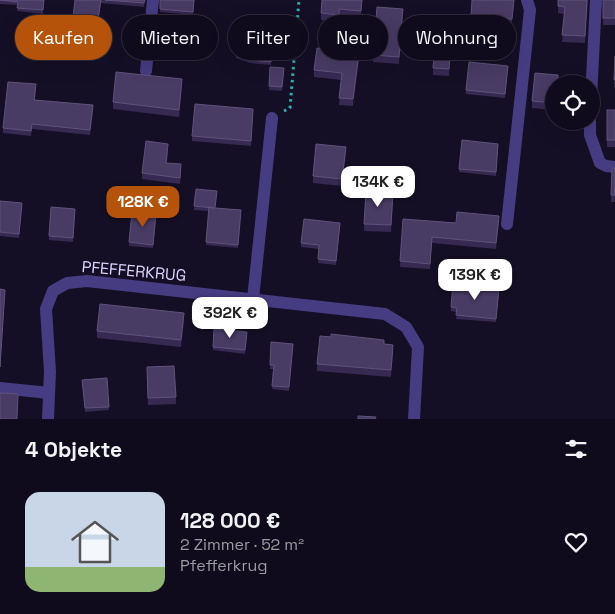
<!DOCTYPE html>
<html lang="de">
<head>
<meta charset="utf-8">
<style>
	body { margin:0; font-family:"Space Grotesk",sans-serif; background:#191425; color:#f1f3f6; height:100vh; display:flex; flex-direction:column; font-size:19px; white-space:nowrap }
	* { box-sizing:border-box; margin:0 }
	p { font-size:16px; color:#9c9ba3 }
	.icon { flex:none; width:28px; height:28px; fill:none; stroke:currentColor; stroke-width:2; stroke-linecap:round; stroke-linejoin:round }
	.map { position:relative; height:419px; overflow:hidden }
	.details { display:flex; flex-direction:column; background:#100b1c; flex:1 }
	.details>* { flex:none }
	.hud { position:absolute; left:15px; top:15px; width:585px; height:45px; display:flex; gap:10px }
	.fabs { position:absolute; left:545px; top:75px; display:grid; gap:10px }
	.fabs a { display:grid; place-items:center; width:55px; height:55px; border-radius:50%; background:#100b1c; box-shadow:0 5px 20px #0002,0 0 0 1px #302b3b; font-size:25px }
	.price { position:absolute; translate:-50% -42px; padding:0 11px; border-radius:10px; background:#fff; color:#222; font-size:16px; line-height:32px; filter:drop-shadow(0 1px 2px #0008) }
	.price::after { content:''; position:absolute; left:50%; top:30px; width:15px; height:11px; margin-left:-8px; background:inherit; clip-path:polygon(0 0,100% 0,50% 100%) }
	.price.current { background:#b45309; color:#fff }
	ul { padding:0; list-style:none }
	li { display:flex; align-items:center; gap:15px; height:125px; padding:0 25px }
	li+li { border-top:1px solid #302b3b }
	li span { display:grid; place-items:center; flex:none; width:140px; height:100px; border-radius:15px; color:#555 }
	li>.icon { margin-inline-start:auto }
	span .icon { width:60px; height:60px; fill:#fffc; stroke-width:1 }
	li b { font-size:21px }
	h2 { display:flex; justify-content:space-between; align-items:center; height:60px; padding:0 25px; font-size:21px }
	.chip { padding:0 18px; border-radius:22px; background:#100b1c; box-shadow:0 5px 20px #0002,0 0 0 1px #302b3b; font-size:18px; line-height:45px }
	.chip.current { background:#b45309; color:#fff }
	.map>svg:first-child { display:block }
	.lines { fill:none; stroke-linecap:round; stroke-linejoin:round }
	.path { stroke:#33adb3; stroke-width:3; stroke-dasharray:2.5 4; stroke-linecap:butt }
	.minor { stroke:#463c82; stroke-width:12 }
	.wall { fill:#362952 }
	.shaded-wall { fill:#211738 }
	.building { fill:#483b64; stroke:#5f537c }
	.labels { text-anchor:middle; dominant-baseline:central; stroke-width:4.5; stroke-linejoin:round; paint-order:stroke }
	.street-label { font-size:16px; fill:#ded4fe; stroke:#150f25 }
</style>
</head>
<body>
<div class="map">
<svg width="615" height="419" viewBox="0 0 615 419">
	<rect width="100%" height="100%" fill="#150f25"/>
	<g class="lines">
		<path class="path" d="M284 111 290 108 299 0"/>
		<g class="minor">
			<path d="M146 71 153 0"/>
			<path d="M591 98 596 0"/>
			<path d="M590 121V135L600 163 606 166 615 167"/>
			<path d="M507 224 530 10 527 0"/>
			<path d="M253 299 272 118"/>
			<path d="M0 388 49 393"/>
			<path d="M48 419 50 372 46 309 53 291 67 283 87 281 385 314 406 327 418 347 414 419"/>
		</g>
	</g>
	<g class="wall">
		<path d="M0 0H44L43 14 17 11 18 5 0 4Z"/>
		<path d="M75 0H145L144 7 101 3 98 23 73 20Z"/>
		<path d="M160 0H194L193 15 160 12Z"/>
		<path d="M362 0 361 18 339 16V22L321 20V13Z"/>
		<path d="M472 0H514L512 22 471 19Z"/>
		<path d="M558 0H588L585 43 562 42 564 14 558 13Z"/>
		<rect x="603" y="0" width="12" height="25"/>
		<path d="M403 16 402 27 452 38 449 76 433 75V61L425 60V53L400 51 399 64 373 62V55Z"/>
		<path d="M273 38 271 65 250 63 236 58V55Z"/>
		<path d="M615 56V87H614Z"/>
		<path d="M359 60 353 106 339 105 341 80 314 77V70Z"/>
		<path d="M508 66 505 98 466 94V90Z"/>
		<path d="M270 67 284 68 282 91 269 90Z"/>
		<path d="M554 84V110L532 108V101Z"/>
		<path d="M182 86 179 117 113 109V102Z"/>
		<path d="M36 89 35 100 93 110 90 135 32 129 31 136 3 133V128Z"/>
		<rect x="607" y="110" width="8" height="37"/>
		<path d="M253 114 251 146 192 141V136Z"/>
		<path d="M498 144 496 176 459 172V169Z"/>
		<path d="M168 150 167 163 181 170 180 184 142 179V173Z"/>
		<path d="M346 154 342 186 313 183V176Z"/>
		<path d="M612 168H615V202H611Z"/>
		<path d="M393 199 391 232 364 231V224Z"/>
		<path d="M0 201 22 207 19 238 0 236Z"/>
		<path d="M194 206 241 210 238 248 206 245 209 211 194 210Z"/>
		<path d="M75 212 73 242 49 240V236Z"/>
		<path d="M156 214 153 248 129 246V242Z"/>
		<path d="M403 219 456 223 499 221 496 249 432 243 430 269 400 267Z"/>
		<path d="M340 226 336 265 318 263 319 249 301 247V243Z"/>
		<path d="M499 291 496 322 456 319 457 312 451 311V307Z"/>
		<path d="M184 320 181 347 97 338V331Z"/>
		<path d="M247 336 245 354 213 350V347Z"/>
		<path d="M271 342 293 344 289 391 272 389 273 369H270Z"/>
		<path d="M384 344 393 352 391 377 317 371V364Z"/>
		<path d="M147 374 176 397V404L148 405Z"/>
		<path d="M107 378 109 410 85 412 82 380Z"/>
	</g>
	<g class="shaded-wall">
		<path d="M452 31V38L449 76V69Z"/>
		<path d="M359 53V60L353 106V99Z"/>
		<path d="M182 79V86L179 117V110Z"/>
		<path d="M346 147V154L342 186V179Z"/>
		<path d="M184 313V320L181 347V340Z"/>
		<path d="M393 345V352L391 377V370Z"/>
	</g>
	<g class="building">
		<path d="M0 0H44L43 10 17 8 18 2Z"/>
		<path d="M75 0H101L98 19 73 17Z"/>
		<path d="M105 0H145L144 3Z"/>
		<path d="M160 0H194L193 12 160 9Z"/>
		<path d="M322 0H362L361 11 339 9V15L321 13Z"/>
		<path d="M472 0H514L512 19 471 16Z"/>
		<path d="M558 0H587L585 36 562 35 565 7 558 6Z"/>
		<rect x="603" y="0" width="12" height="18"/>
		<path d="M377 7 403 9 401 27 452 31 449 69 433 68 434 54 425 53V46L400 44 399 57 373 55Z"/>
		<path d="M244 32 273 35 271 62 250 60 236 55Z"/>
		<path d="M317 48 359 53 353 99 339 98 342 73 314 70Z"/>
		<path d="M615 56V80H614Z"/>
		<path d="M469 62 508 66 505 94 466 90Z"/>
		<path d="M270 67 284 68 282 87 269 86Z"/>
		<path d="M116 72 182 79 179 110 113 102Z"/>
		<path d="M535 73 558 75V84H554V103L532 101Z"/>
		<path d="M8 82 36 84 34 100 93 105 90 130 32 124 31 131 3 128Z"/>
		<path d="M195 104 253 109 251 141 192 136Z"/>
		<rect x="607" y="110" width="8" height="30"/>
		<path d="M462 140 498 144 496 172 459 169Z"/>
		<path d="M146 141 168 144 166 163 181 164 180 178 142 173Z"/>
		<path d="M316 144 346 147 342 179 313 176Z"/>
		<path d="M612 168H615V195H611Z"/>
		<path d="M196 189 217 191 215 208 241 210 238 245 206 242 209 207 214 208 194 206Z"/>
		<path d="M366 191 393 192 391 225 364 224Z"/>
		<path d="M0 201 22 203 19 234 0 232Z"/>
		<path d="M51 207 75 209 73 238 49 236Z"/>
		<path d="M132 212 156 214 153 245 129 242Z"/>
		<path d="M457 212 499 216 496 243 432 237 430 264 400 261 403 219 456 223Z"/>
		<path d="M304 219 340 223 336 261 318 259 319 245 301 243Z"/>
		<path d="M453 284 499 288 496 319 456 315 457 308 451 307Z"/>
		<path d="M0 289 5 290 0 367Z"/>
		<path d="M100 304 184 313 181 340 97 331Z"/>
		<path d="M214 329 247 332 245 350 213 347Z"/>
		<path d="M331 334 384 340V344L393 345 391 370 317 364 320 336 331 337Z"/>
		<path d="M271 342 293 344 289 387 272 386 274 365H270Z"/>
		<path d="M174 366 176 397 148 398 147 367Z"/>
		<path d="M107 378 109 407 85 408 82 380Z"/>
		<path d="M0 393 18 394 17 419H0Z"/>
		<path d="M358 416 376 417 375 419H358Z"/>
	</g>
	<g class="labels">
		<g class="street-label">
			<text transform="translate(134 271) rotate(5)">PFEFFERKRUG</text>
		</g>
	</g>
</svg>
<div class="fabs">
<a><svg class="icon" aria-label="locate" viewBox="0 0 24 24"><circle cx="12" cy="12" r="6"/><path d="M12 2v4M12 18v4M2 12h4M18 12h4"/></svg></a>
</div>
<b class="price" style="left:378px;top:208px">134K €</b>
<b class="price current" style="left:143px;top:228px">128K €</b>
<b class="price" style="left:475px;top:301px">139K €</b>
<b class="price" style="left:230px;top:339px">392K €</b>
<div class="hud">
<a class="chip current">Kaufen</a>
<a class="chip">Mieten</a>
<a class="chip">Filter</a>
<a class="chip">Neu</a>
<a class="chip">Wohnung</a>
</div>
</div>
<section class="details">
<h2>4 Objekte<svg class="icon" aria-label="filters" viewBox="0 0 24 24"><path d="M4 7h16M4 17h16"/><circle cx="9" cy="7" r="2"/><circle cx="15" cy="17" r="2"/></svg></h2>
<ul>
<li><span style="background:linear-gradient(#c9d6e8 75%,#8fb573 0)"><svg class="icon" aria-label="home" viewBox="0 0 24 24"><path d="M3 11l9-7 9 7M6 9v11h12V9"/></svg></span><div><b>128 000 €</b><p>2 Zimmer · 52 m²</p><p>Pfefferkrug</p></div><svg class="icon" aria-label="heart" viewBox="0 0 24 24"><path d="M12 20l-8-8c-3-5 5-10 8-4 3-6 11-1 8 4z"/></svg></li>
</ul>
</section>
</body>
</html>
